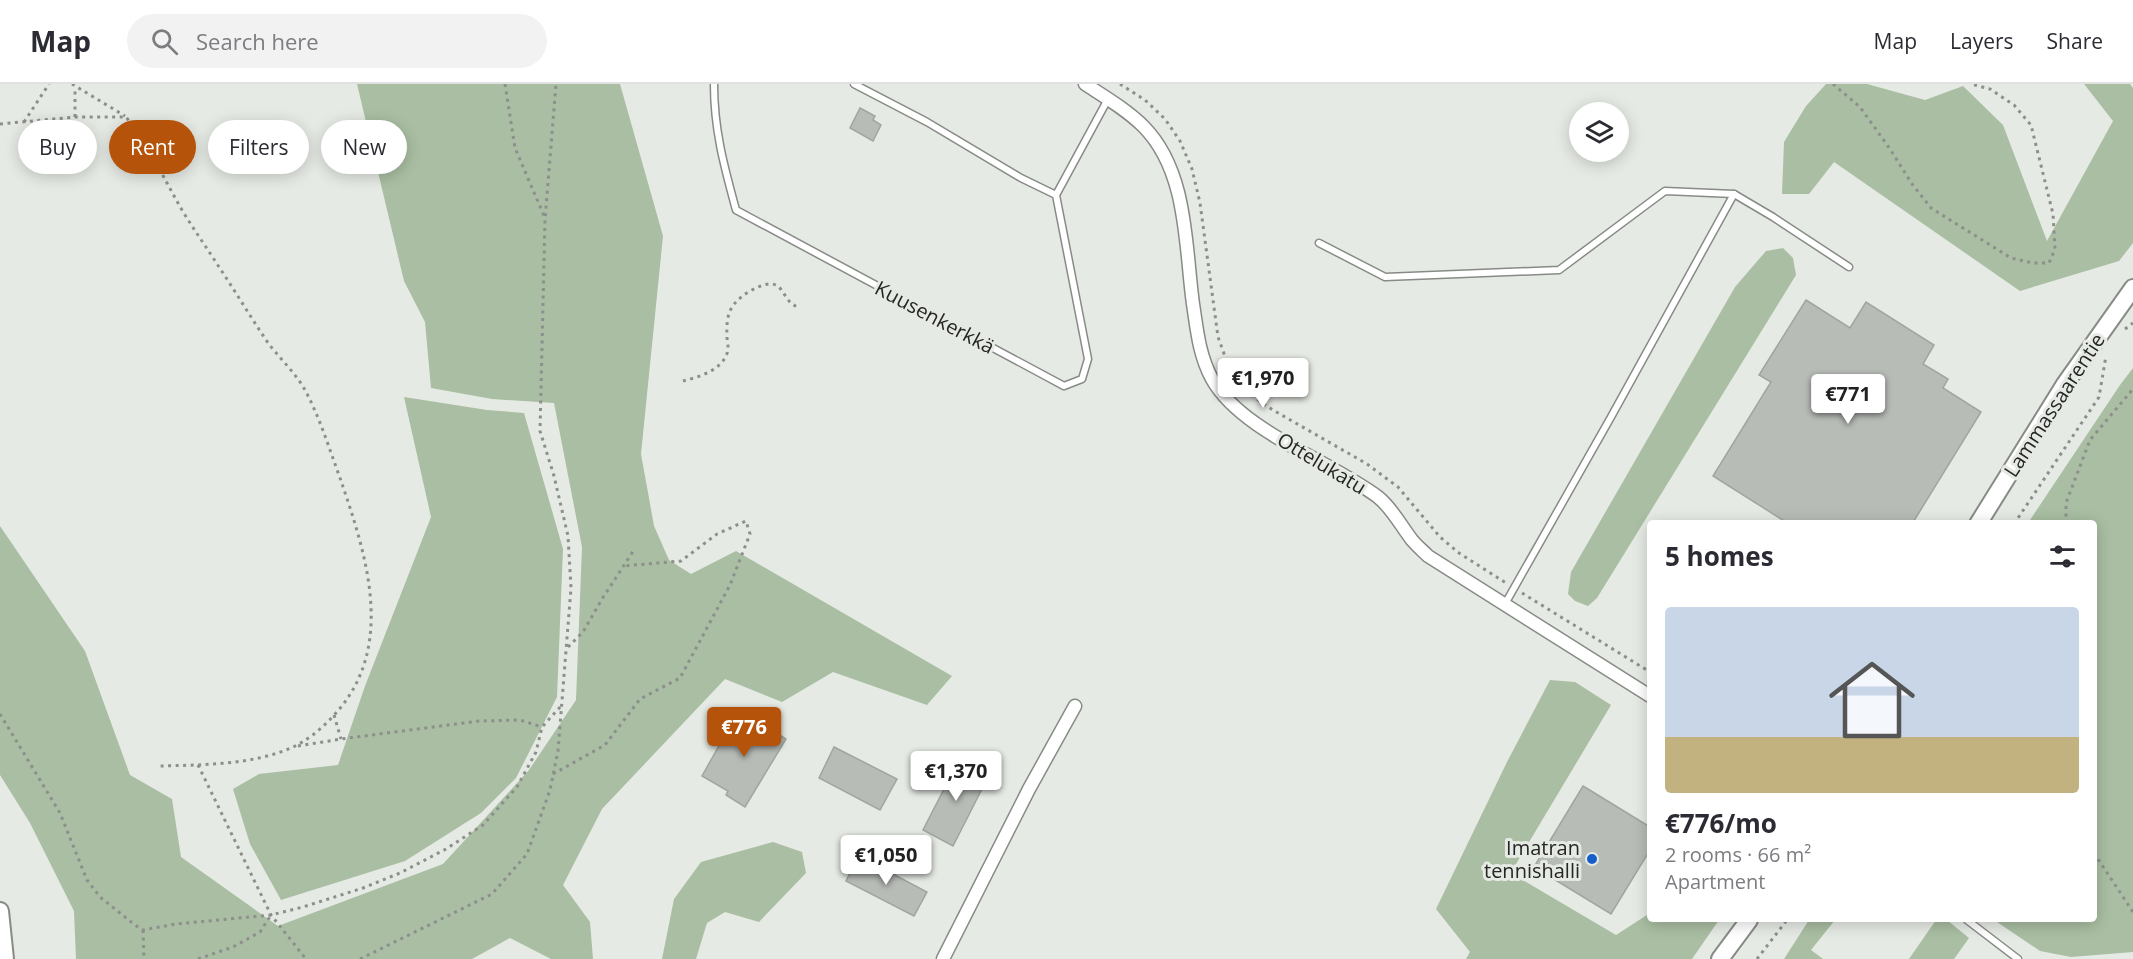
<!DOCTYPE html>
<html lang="en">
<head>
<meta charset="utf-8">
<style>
	body { margin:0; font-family:"Open Sans",sans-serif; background:#f2f2f3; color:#2b2b33; height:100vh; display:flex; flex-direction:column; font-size:22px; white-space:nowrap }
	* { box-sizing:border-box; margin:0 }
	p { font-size:20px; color:#7c7c81 }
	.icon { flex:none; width:33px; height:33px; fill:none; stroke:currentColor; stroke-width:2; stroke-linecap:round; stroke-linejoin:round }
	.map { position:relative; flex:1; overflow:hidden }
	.drawer { position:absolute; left:1647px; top:436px; width:450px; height:402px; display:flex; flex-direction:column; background:#fff; border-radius:6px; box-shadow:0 3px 15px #0003 }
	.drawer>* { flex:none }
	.guide { position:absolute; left:18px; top:36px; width:570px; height:54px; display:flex; gap:12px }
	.fabs { position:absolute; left:1569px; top:18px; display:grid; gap:12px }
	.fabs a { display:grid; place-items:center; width:60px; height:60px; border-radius:50%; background:#fff; box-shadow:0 3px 15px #0003; font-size:30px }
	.price { position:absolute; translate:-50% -51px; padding:0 14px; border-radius:6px; background:#fff; color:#222; font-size:20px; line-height:39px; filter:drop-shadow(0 2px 3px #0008) }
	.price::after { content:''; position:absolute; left:50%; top:36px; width:18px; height:14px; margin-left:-9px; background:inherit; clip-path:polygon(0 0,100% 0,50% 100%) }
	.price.active { background:#b45309; color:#fff }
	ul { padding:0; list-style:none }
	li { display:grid; align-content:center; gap:12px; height:318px; padding:0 18px }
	li span { display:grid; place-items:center; height:186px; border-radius:6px; color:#555 }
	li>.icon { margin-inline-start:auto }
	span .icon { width:108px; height:108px; fill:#fffc; stroke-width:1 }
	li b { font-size:26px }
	h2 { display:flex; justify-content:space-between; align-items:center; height:72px; padding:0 18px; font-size:26px }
	.tag { padding:0 21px; border-radius:27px; background:#fff; box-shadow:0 3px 15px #0003; font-size:21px; line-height:54px }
	.tag.active { background:#b45309; color:#fff }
	header { display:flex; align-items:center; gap:36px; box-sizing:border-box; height:84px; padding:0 30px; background:#fff; border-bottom:2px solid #e1e1e2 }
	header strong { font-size:28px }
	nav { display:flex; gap:33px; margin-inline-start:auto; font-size:21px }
	.search { width:420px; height:54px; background:#f2f2f3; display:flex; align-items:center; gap:15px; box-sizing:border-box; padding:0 21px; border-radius:33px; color:#7c7c81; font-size:22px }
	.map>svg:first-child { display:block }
	.green { fill:#a9bea2 }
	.building { fill:#b8bcb7; stroke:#a1a59f; stroke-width:1.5 }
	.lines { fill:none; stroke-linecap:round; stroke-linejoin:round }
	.service-casing { stroke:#878b85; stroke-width:9 }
	.minor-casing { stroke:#878b85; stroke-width:15 }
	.tertiary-casing { stroke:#878b85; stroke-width:20 }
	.path { stroke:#8c8f8b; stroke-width:3; stroke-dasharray:3 4.5; stroke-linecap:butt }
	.service { stroke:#fff; stroke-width:6 }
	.minor { stroke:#fff; stroke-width:12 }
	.tertiary { stroke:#fff; stroke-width:16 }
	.poi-dot { fill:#155ec9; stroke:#e6eae4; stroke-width:2 }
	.labels { text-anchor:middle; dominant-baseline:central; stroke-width:6; stroke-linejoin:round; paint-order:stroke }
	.street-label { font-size:20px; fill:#252624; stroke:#e6eae4 }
	.poi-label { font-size:20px; fill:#252624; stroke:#e6eae4; text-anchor:end }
</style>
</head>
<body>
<header>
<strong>Map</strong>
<div class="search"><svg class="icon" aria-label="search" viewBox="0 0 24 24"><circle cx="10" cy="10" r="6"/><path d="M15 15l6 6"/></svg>Search here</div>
<nav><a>Map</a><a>Layers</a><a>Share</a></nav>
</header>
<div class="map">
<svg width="2133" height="875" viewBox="0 0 2133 875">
	<rect width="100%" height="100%" fill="#e6eae4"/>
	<g class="green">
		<path d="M357 0H620L663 152 641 370 654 442 669 476 691 490 736 467 952 592 927 621 833 588 782 618 725 595 602 725 563 801 590 838 593 875H551L510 854 472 875H76L74 827 30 739 0 691V442L85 567 130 691 172 715 181 773 278 842 443 780 529 686 576 616 582 463 554 319 492 315 431 304 425 238 404 197Z"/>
		<path d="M1826 0H1867L1925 16 1963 2 2003 41 2047 157 2113 37 2084 0H2130L2133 4V159L2119 177 2020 207 1834 78 1809 110H1782L1784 58 1806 22Z"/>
		<path d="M1783 164 1793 174 1796 191 1597 514 1588 522 1575 517 1568 510 1571 488 1735 203 1766 167Z"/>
		<path d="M2133 284V868L2071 873 2040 867 1994 836H2094V440L2028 439 2120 301Z"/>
		<path d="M404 313 487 326 524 329 563 465 557 613 516 694 481 729 405 777 281 816 250 760 233 705 259 690 338 681 365 602 431 433Z"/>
		<path d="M1550 596 1575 598 1611 621 1516 780 1521 795 1616 851 1650 829V836H1719L1692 875H1466L1470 868 1436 825 1507 678Z"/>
		<path d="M773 758 802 768 806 789 759 838 725 828 707 839 696 875H662L674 815 701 778Z"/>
		<path d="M1809 836H1835L1811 866 1823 875H1784Z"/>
		<path d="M1936 836H1947L1969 854 1954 875H1909Z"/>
	</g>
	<g class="building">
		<path d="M860 24 875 32 873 36 881 41 873 57 850 44Z"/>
		<path d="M1806 216 1850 244 1866 218 1934 261 1923 280 1948 295 1943 304 1981 328 1912 440H1789L1713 392 1771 298 1759 291Z"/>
		<path d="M739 626 786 655 745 723 726 711 728 707 702 692Z"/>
		<path d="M834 663 897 695 880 726 819 694Z"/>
		<path d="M960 674 990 689 953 762 923 746Z"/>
		<path d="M1583 702 1650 743V766L1611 830 1534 783Z"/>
		<path d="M859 772 927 808 914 832 846 797Z"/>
	</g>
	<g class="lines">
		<defs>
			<g id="service">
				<path d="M714 0C714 46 724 82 736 126L1064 302 1082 295 1088 275 1056 111 1021 94 927 38 854 0"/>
				<path d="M1056 111 1108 15"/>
				<path d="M1319 159 1385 193 1559 186 1665 107 1734 110 1773 133 1849 183"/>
				<path d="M1505 520 1611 333 1734 110"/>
				<path d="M1967 836 2018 875"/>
			</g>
			<g id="minor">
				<path d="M1085 0C1105 13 1127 26 1144 43 1188 88 1185 162 1193 220 1197 246 1199 271 1212 295 1241 347 1330 377 1378 413 1392 424 1401 442 1412 456 1417 462 1423 467 1428 472L1650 612"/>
				<path d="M943 875 1029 705 1075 622"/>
			</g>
			<g id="tertiary">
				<path d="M1978 440 2065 300 2133 204"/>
				<path d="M0 827 5 875"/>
				<path d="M1720 875 1749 836"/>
			</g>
		</defs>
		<use href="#service" class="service-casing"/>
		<use href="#minor" class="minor-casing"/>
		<use href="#tertiary" class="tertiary-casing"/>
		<g class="path">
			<path d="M72 0 125 32"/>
			<path d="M505 0 515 64 545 134"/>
			<path d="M1120 0 1145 16 1165 35 1180 57 1192 85 1200 119 1218 253 1227 278 1244 306 1273 326 1367 380 1398 403 1440 453 1459 469 1506 499"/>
			<path d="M1833 0 1860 23 1890 65 1912 100 1931 124 2011 174 2033 179H2049L2055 165 2053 130 2031 41 2014 21 1990 5 1971 0"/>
			<path d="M75 33V3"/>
			<path d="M24 38 49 0"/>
			<path d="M0 40 75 33H126C149 62 164 95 182 126 194 146 207 164 219 183 235 207 250 232 266 256 278 273 295 288 305 306 320 334 329 364 340 394 365 467 395 556 341 623 328 639 312 654 293 663 254 681 201 681 159 682"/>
			<path d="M2125 245 2133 239"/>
			<path d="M683 297C698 293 718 288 726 272 729 266 728 260 727 254 726 230 729 220 750 207 756 204 765 199 772 200 782 201 784 213 791 219 793 221 796 222 799 224"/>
			<path d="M2014 440 2099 313 2106 272"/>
			<path d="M2066 440V419L2090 356 2133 305"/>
			<path d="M1522 509 1650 588"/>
			<path d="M568 563 583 548 602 515 634 466"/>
			<path d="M0 630 60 729 87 796 100 813 135 841 143 846 176 840 271 831 303 823 363 804 400 789 446 765 483 741 517 703 536 668 542 643 561 622"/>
			<path d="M334 631 341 655"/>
			<path d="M298 662 341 655 479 637 520 636 542 643"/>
			<path d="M198 681 271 831 306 875"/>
			<path d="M553 690 605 661 640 615 680 594 730 501 750 450 746 437 717 450 681 477 623 482"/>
			<path d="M2094 769 2133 828"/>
			<path d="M143 846 144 875"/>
			<path d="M198 875 233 863 260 848 271 831"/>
			<path d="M360 875 492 810 527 770 550 706 558 667 571 504 568 452 554 392 540 347 545 136 556 0"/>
			<path d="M1757 875 1787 836"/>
		</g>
		<use href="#service" class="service"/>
		<use href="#minor" class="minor"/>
		<use href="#tertiary" class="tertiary"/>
	</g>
	<circle class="poi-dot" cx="1592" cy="775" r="6"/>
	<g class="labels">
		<g class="street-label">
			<text transform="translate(935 233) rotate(28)">Kuusenkerkkä</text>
			<text transform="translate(2054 321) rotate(-57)">Lammassaarentie</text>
			<text transform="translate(1322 379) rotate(31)">Ottelukatu</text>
		</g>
		<g class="poi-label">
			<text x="1580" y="763">Imatran<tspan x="1580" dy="23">tennishalli</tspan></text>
		</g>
	</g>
</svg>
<div class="fabs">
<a><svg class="icon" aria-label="layers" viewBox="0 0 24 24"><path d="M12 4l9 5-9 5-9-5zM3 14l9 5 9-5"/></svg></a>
</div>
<b class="price" style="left:1263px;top:325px">€1,970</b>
<b class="price" style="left:1848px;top:341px">€771</b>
<b class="price active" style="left:744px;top:674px">€776</b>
<b class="price" style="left:956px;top:718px">€1,370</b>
<b class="price" style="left:886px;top:802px">€1,050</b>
<div class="guide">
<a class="tag">Buy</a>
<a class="tag active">Rent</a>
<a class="tag">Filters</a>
<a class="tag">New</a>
</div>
<section class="drawer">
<h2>5 homes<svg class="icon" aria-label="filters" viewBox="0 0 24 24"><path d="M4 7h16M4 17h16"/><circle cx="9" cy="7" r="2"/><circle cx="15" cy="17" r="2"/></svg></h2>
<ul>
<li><span style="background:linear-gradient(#c9d6e8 70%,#c2b280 0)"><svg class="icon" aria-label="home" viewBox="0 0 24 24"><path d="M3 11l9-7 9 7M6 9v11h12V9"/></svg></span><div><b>€776/mo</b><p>2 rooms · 66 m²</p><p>Apartment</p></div></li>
</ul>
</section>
</div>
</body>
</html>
